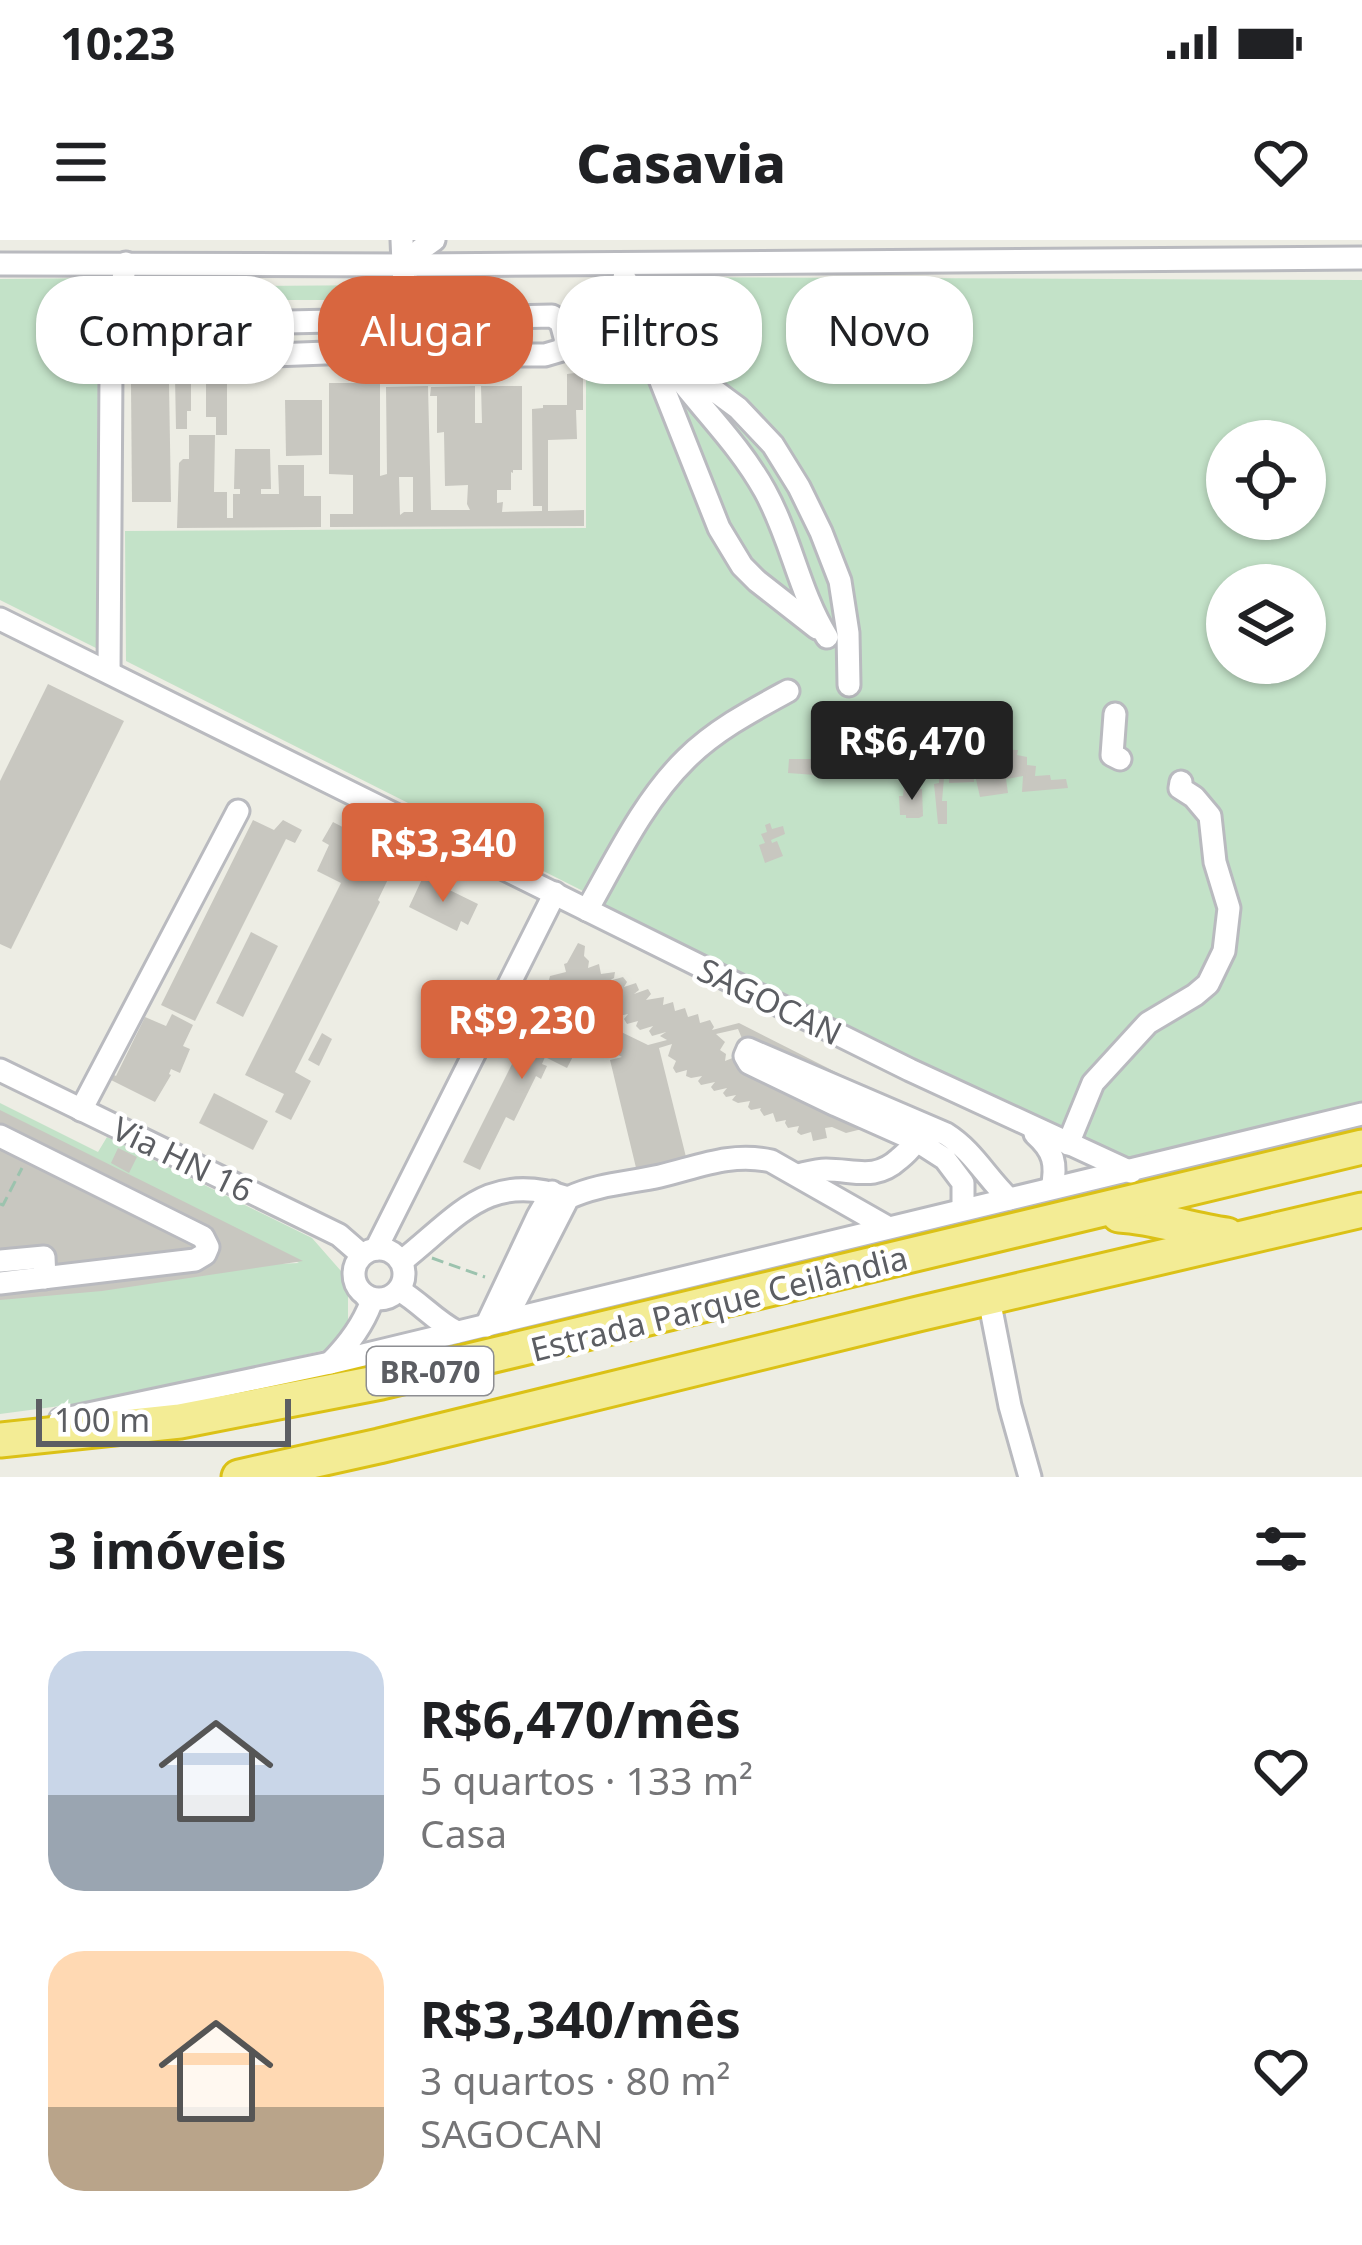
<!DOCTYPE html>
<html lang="pt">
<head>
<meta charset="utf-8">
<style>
	body { margin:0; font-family:"Noto Sans",sans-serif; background:#f6f6f6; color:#202124; height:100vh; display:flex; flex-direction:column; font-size:45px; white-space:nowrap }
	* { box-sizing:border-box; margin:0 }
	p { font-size:39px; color:#757577 }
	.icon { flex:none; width:66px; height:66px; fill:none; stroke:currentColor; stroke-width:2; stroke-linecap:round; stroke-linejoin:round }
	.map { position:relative; height:1237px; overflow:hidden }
	.side { display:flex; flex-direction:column; background:#fff; flex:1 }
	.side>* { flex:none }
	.hud { position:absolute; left:36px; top:36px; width:1290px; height:108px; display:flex; gap:24px }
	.tools { position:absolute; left:1206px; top:180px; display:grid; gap:24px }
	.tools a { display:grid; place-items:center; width:120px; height:120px; border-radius:50%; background:#fff; box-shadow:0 3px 9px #0004; font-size:60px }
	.scale { position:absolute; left:36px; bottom:30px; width:255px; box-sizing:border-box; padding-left:12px; border:6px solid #5c5e63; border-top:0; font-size:33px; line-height:42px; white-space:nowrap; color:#5c5e63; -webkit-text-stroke:9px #fff; paint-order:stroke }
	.price { position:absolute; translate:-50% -102px; padding:0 27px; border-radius:12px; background:#d8663f; color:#fff; font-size:39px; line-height:78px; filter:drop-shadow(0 3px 6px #0008) }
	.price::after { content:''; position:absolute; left:50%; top:72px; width:36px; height:27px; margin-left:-18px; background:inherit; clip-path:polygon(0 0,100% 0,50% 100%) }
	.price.selected { background:#222; color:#fff }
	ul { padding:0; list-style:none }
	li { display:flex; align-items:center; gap:36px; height:300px; padding:0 48px }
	li span { display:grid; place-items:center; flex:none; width:336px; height:240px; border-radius:36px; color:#555 }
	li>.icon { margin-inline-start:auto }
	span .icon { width:144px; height:144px; fill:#fffc; stroke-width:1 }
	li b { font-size:51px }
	h2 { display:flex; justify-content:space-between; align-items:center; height:144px; padding:0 48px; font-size:51px }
	.pill { padding:0 42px; border-radius:48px; background:#fff; box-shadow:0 3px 9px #0004; font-size:42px; line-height:108px }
	.pill.selected { background:#d8663f; color:#fff }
	.status { display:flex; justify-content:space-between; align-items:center; height:84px; padding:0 60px; background:#fff; direction:ltr }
	.status svg { height:33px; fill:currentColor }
	header { display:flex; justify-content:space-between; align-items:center; height:156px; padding:0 48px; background:#fff; font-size:54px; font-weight:800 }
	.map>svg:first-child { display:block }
	.green { fill:#c3e2c8; fill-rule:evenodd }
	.building { fill:#c8c7c0; fill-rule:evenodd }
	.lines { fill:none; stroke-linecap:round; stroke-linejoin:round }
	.minor-casing { stroke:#b9babf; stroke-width:27 }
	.highway-casing { stroke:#dbc116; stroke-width:39 }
	.path { stroke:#9cc3ae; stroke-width:3; stroke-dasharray:12 6; stroke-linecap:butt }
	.minor { stroke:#fff; stroke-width:21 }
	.highway { stroke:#f3ec95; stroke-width:33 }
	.labels { text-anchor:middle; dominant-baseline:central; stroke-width:9; stroke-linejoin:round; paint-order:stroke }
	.shield { fill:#fff; stroke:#8d8e92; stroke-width:3 }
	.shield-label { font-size:30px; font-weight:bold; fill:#5c5e63 }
	.street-label { font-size:33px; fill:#5c5e63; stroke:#fff }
</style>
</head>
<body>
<div class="status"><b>10:23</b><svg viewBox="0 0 49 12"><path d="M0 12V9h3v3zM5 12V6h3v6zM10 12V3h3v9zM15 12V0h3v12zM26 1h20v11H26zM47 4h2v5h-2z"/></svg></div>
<header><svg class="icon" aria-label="menu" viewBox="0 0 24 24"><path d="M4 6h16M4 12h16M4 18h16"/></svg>Casavia<svg class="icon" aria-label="heart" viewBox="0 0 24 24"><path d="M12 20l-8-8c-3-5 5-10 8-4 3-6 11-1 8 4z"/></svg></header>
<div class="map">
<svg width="1362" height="1237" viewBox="0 0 1362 1237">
	<rect width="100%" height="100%" fill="#edede4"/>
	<g class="green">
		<path d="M624 37 1362 40V867L1129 921 1107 917 598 664 583 651 126 421 125 291 586 288V41ZM1227 201H1305V279H1227ZM1227 345H1305V423H1227Z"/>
		<path d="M109 38 101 54 98 133 96 408 0 360V39Z"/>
		<path d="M388 45 387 60H151L149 47Z"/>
		<path d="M0 863 98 912 107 897 312 998 341 1031 348 1051V1086L325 1110 135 1156 0 1174V1036L299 1023 0 872Z"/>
	</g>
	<g class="building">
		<path d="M583 132V170H576L577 199 548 200V271L584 270V286L330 287V274H353V235L329 234V143H380V236L387 234 386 147 428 146 431 270H470L467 264 468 245 445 246 444 192 437 193V156H430L431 147 475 146V183H482L481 146H522V230H513V233L511 232V250H497V263L503 262 502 272 542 271V266H533L532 169 543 168V165H567V134ZM399 237H413V272H404L400 275Z"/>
		<path d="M175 137 191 140V171H187V189H176Z"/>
		<path d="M206 137H227V195H216V177H206Z"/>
		<path d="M131 144H169L171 262H132Z"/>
		<path d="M285 160H322V215L286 216Z"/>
		<path d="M189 195H215L214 252H227V278H233V254H240V249H234L235 209H270L271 249H261V254H279L278 225H304V256H321V287L177 288 179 223 183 219H189Z"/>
		<path d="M48 444 124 481 11 709 0 704V541Z"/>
		<path d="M973 499 986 500 985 509 1018 510 1017 515 1027 517V525L1036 526 1035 536 1050 535 1051 540 1066 539 1068 548 1022 552 1023 536 1006 539 1008 553 980 557 973 526 974 542 949 543V538H944L942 561H947V584H938L934 544 939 543V538L930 536 932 526 948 527V520L935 521V510L973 509Z"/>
		<path d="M836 500H870L872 538 836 537 834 532H830L829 536 788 533 789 519H826L827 509 836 510Z"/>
		<path d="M904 547 922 549 923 576 919 578H906V575H900L899 556H903Z"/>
		<path d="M253 580 274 590 283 580 302 590 295 603 286 599 195 781 161 765Z"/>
		<path d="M333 582 402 618 393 636 390 635 378 660 380 662 295 832 311 841 291 880 275 872 284 854 245 835 341 643 317 631 329 605 322 601Z"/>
		<path d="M770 583 772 589 783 586 785 594 771 600 772 603 777 601 783 616 765 623 759 605 765 603 761 594 767 592 765 585Z"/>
		<path d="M423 637 478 664 468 685 461 681 457 691 409 667Z"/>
		<path d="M251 692 278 706 243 777 216 763Z"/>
		<path d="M578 703 585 706 584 716 589 721 588 728 599 724 601 734 615 732 614 738 609 741 623 737 627 742 624 747 636 743 639 750 634 754 648 749 651 754 646 760 664 757 663 765 673 762 675 771 685 768 688 777 698 774 700 783 710 780 714 787 712 790 739 783 891 860 748 813 738 789 716 794 725 802 720 810 726 814 725 821 735 817 739 824 737 827 747 824 800 855 795 859 809 854 862 889 846 893 832 887 825 888 827 898 813 901 811 892 801 895 797 892 799 886 788 888 785 883 786 880 776 882 773 873 764 876 760 870 761 868 751 870 748 867 750 861 738 863 732 860 736 855 726 857 723 853 727 848 714 851 711 847 715 842 701 845 698 841 702 836 691 838 686 836 687 830 676 833 673 828 676 821 668 816 672 804 659 808 688 925 638 936 610 820 622 817 543 777 540 771 535 773 526 769 532 756 542 752 547 763 548 757 555 758 560 769 563 762 572 775 574 770 580 771 584 781 587 776 592 777 596 786 598 782 604 783 608 791 613 788 648 805 667 800 660 796 666 792 652 796 649 791 653 786 640 790 636 786 638 781 627 784 624 779 628 774 615 777 611 772 616 767 602 771 599 768 600 762 590 765 586 761 588 756 578 758 574 755 575 750 565 752 562 748 563 743 553 746 549 740 550 736 566 732 564 724 567 723Z"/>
		<path d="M172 774 193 785 183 806 190 809 180 833 171 829 169 834 171 835 155 862 101 835 106 826 114 830 112 834 116 836 145 777 166 786Z"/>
		<path d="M536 776 582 799 567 828 545 817 542 824 547 826 541 839 536 836 514 881 506 877 480 930 463 922Z"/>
		<path d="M322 793 332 799 319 826 308 820Z"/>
		<path d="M214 853 268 881 253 910 199 883Z"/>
		<path d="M0 870 303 1021 102 1051 0 1060Z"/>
		<path d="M118 908 137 917 129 933 111 923Z"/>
	</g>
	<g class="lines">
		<defs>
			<g id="minor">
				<path d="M402 0 406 95"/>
				<path d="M0 24 414 25 1362 18"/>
				<path d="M414 25 420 10 434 0"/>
				<path d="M653 102 626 58 624 37C632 51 642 66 648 81 655 99 655 120 660 139L719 288 742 326 757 341 817 388"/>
				<path d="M112 121 405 110 481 115H545L562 110 566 101 561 82 552 76 114 86"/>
				<path d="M0 379 910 830 1131 932"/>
				<path d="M827 397C799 352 791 298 765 251 734 195 686 155 653 102L675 114 692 134 738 168 773 205 799 247 821 292 840 341 848 393 849 445"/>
				<path d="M109 432 111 132 114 86 126 23"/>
				<path d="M1115 474 1112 515 1120 519"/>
				<path d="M587 670C616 619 644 560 686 519 715 490 753 470 788 451"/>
				<path d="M0 830 339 995 362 1015"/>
				<path d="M81 870 238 571"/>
				<path d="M1035 894C1054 911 1057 924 1052 948"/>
				<path d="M0 896 203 997 208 1007 205 1014 195 1020 0 1043"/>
				<path d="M1068 904 1093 843 1148 783 1195 755 1208 744 1224 711 1229 668 1215 622 1210 576 1194 557 1180 548 1181 542"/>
				<path d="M798 935C807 933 816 930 826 930 855 930 875 941 899 919 910 910 917 902 921 888"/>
				<path d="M963 969V943L945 919 917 901 836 865 749 823 745 816 748 809 946 894C973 911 986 937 1009 959"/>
				<circle cx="379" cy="1034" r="25"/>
				<path d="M376 1009 555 653"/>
				<path d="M0 1021 44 1017 45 1038"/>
				<path d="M402 1021C459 976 488 930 568 958"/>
				<path d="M399 1050C421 1063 435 1081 457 1092"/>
				<path d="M989 1059 1010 1166 1030 1237"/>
				<path d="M505 1081 568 958C598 944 628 943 660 936 698 927 731 912 771 921L887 987"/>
				<path d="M486 1086 538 976 552 952"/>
				<path d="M330 1123C348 1105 362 1087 371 1063L366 1056"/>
				<path d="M60 1180 330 1123 1362 874"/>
			</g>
			<g id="highway">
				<path d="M1119 975C1156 977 1190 990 1227 995"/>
				<path d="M0 1200 180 1181 381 1142 1362 907"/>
				<path d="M239 1237 379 1206 918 1074 1362 970"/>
			</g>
		</defs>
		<use href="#minor" class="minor-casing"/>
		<use href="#highway" class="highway-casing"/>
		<g class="path">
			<path d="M0 964 3 965 22 928"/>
			<path d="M432 1018 485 1037"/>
		</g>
		<use href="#minor" class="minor"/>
		<use href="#highway" class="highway"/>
	</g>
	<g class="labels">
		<rect class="shield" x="367" y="1107" width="126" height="48" rx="9"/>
		<g class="shield-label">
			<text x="430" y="1131">BR-070</text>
		</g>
		<g class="street-label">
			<text transform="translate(770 761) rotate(26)">SAGOCAN</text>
			<text transform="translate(183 919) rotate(26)">Via HN 16</text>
			<text transform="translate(719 1063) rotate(-14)">Estrada Parque Ceilândia</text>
		</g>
	</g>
</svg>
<div class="tools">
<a><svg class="icon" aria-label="locate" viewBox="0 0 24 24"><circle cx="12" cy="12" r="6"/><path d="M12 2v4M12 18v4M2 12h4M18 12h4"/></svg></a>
<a><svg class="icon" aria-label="layers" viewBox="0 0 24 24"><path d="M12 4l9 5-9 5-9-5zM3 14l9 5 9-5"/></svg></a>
</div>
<div class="scale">100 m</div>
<b class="price selected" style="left:912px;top:563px">R$6,470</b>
<b class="price" style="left:443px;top:665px">R$3,340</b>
<b class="price" style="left:522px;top:842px">R$9,230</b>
<div class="hud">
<a class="pill">Comprar</a>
<a class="pill selected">Alugar</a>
<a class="pill">Filtros</a>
<a class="pill">Novo</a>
</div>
</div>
<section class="side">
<h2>3 imóveis<svg class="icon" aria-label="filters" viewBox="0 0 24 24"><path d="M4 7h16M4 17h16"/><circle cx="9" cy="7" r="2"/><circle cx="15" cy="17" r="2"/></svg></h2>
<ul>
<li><span style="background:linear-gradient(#c9d6e8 60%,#9aa5b1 0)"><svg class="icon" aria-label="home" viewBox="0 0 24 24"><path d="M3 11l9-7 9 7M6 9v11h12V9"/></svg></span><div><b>R$6,470/mês</b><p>5 quartos · 133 m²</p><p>Casa</p></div><svg class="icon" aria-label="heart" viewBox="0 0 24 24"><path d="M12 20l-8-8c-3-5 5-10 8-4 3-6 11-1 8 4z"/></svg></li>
<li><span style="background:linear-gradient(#ffd9b3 65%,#b9a48a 0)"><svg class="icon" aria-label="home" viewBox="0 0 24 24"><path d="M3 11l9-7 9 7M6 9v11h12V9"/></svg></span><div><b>R$3,340/mês</b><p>3 quartos · 80 m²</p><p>SAGOCAN</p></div><svg class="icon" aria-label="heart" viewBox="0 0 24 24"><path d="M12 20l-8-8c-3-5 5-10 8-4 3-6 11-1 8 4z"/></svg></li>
</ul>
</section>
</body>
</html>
